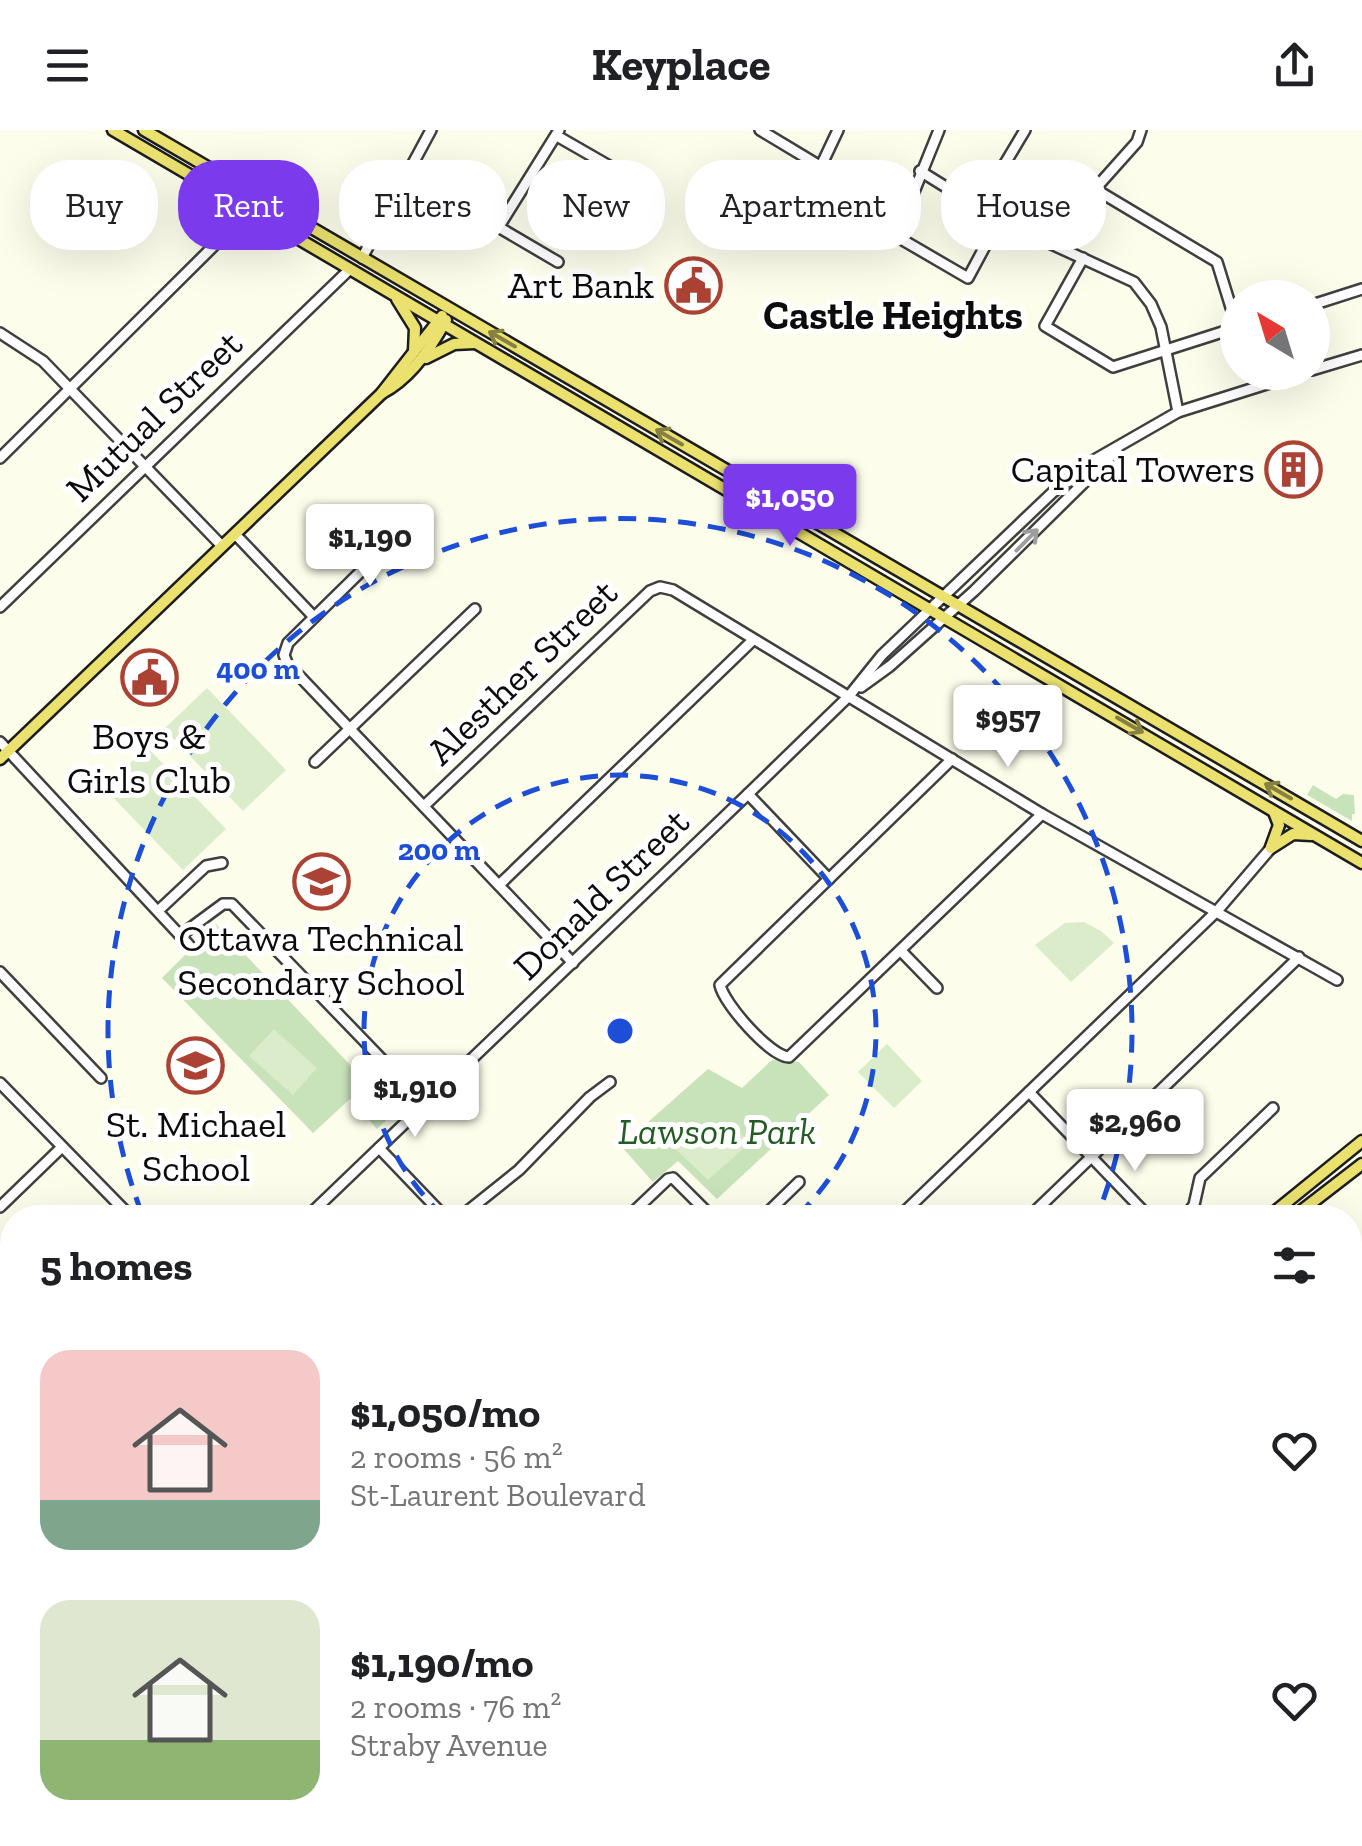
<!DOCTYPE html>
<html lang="en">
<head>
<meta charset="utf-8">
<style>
	body { margin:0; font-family:"Zilla Slab",serif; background:#f6f6f6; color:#202124; height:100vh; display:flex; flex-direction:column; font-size:38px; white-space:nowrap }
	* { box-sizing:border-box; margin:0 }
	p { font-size:32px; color:#757577 }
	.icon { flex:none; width:55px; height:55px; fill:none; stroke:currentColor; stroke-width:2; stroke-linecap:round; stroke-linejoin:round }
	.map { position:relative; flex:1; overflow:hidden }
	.side { position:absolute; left:0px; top:1075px; width:1362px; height:642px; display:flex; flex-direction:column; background:#fff; border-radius:40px 40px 0 0; box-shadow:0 10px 40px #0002 }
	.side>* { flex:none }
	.guide { position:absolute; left:30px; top:30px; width:1302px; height:90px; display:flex; gap:20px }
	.needle { width:65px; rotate:322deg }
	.buttons { position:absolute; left:1220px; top:150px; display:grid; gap:20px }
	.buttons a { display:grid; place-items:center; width:110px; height:110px; border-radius:50%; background:#fff; box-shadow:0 10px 40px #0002; font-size:50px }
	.price { position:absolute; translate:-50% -85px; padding:0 22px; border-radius:10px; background:#fff; color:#222; font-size:32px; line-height:65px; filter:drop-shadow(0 2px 5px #0008) }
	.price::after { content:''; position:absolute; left:50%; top:60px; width:30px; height:22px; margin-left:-15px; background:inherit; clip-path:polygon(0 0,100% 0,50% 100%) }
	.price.on { background:#7c3aed; color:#fff }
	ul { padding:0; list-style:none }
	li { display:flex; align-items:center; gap:30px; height:250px; padding:0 40px }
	li span { display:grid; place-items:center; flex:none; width:280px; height:200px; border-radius:30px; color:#555 }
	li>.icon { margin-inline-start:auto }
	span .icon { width:120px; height:120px; fill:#fffc; stroke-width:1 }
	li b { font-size:42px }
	h2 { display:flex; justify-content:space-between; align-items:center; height:120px; padding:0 40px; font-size:42px }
	.tag { padding:0 35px; border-radius:40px; background:#fff; box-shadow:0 10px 40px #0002; font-size:35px; line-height:90px }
	.tag.on { background:#7c3aed; color:#fff }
	header { display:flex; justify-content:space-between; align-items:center; height:130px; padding:0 40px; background:#fff; font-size:45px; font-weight:700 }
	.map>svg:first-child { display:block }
	.green { fill:#c8e3ba }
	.pitch { fill:#daecca }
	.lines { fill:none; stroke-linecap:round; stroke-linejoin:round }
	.minor-casing { stroke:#3f3f3f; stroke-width:14 }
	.major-casing { stroke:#1d1d1d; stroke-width:15 }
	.minor { stroke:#fff; stroke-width:9 }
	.major { stroke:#eae16f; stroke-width:10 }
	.oneway { stroke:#868142 }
	.oneway2 { stroke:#9e9e9e }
	.ring { fill:none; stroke:#1d4ed8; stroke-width:5; stroke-dasharray:18 12 }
	.labels { text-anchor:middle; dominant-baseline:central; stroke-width:10; stroke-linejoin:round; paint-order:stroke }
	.poi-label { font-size:38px; fill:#0c0c0c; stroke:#fff }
	.street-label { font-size:38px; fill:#0c0c0c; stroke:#fff }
	.park-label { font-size:38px; font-style:italic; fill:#255c23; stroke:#fff }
	.neighbourhood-label { font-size:40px; font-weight:bold; fill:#0c0c0c; stroke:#fff }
	.centre { fill:#1d4ed8; stroke:#fff; stroke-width:5 }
	.ring-label { font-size:30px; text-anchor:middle; font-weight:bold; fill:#1d4ed8; stroke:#fff; stroke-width:10; stroke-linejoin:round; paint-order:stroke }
</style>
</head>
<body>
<header><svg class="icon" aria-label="menu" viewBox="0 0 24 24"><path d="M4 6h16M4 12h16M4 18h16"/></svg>Keyplace<svg class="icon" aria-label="share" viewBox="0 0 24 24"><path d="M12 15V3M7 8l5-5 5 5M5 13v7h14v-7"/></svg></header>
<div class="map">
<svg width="1362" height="1716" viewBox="0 0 1362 1716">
	<rect width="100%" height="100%" fill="#fdfdec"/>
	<g class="green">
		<path d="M1313 655 1336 669 1343 664 1354 665 1355 684H1352V691L1307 665Z"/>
		<path d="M216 794 395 982 377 999 350 969 313 1003 162 848Z"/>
		<path d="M772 930 799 932 829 965 717 1069 678 1031 653 1052 621 1016 708 939 742 958Z"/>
		<path d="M689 1705H846L833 1716H699Z"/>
	</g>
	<g class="pitch">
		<path d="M207 558 286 640 243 681 164 599Z"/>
		<path d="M147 617 226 699 183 740 104 658Z"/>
		<path d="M1084 792 1101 801 1114 813 1071 852 1035 815 1065 793Z"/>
		<path d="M274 899 317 938 293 965 249 926Z"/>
		<path d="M887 914 922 951 894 978 858 942Z"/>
		<path d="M718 994 740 1003 750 1013 708 1050 670 1014 700 998Z"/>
	</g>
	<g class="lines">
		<defs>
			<g id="minor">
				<path d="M760 0 868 65 904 82"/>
				<path d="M939 0 897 104 901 109 968 148 999 90"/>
				<path d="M557 6 611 37"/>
				<path d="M821 36 838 0"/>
				<path d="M920 41 999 90 1134 152 1151 174 1161 197 1178 282"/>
				<path d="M408 44 558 132"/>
				<path d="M1095 59 1217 132 1237 197"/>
				<path d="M979 77 1025 0"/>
				<path d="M498 98 559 0"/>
				<path d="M1056 114 1095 59 1137 12 1141 0"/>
				<path d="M362 128 431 0"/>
				<path d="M1083 128 1045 196 1113 237 1238 197"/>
				<path d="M1312 175 1362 159"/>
				<path d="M0 203 43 231 222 416"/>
				<path d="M1312 240 1362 225"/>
				<path d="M0 328 262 68"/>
				<path d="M400 403 288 513 284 525 287 533 573 833"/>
				<path d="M235 404 314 487"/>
				<path d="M0 477 350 139"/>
				<path d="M861 557 890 536 974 461 1117 320"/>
				<path d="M0 612 189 815"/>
				<path d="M952 629 720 855C724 874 770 926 789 927L1042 684"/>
				<path d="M315 632 475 479"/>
				<path d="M748 664 829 749"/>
				<path d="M424 676 650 461 660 457 673 460 1042 684 1337 850"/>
				<path d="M499 755 753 510"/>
				<path d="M159 780 206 736 222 733"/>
				<path d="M181 805 223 774H232L425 974"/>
				<path d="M902 822 937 858"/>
				<path d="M0 842 101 948"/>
				<path d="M0 953 132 1088"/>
				<path d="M1029 962 1150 1088"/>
				<path d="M379 1018 446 1088"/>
				<path d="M0 1077 62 1017"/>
				<path d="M306 1088 748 664 849 566 882 525 1053 362 1089 333 1178 282 1305 242"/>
				<path d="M459 1088 519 1040 590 967 610 952"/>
				<path d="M627 1088 668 1049 673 1048 713 1088"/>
				<path d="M762 1088 799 1052"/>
				<path d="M898 1088 1217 781 1271 718"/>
				<path d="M1028 1088 1299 827"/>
				<path d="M1184 1088 1194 1075 1200 1048 1273 978"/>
				<path d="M0 1220 12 1208"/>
				<path d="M0 1356 12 1369"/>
				<path d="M0 1380 12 1368"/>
				<path d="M0 1546 12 1534"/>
				<path d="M0 1687 12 1675"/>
				<path d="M338 1705 348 1716"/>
				<path d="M107 1716 118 1705"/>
				<path d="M238 1716 249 1705"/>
				<path d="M369 1716 380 1705"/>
				<path d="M536 1716 547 1705"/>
			</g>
			<g id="major">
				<path d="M113 0 1362 733"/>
				<path d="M144 0 1362 711"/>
				<path d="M397 169 415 198 414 221"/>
				<path d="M426 228 454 214 475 213"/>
				<path d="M382 263C410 249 431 218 446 190"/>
				<path d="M0 629 381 264 442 186"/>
				<path d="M1271 717 1279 695 1274 682"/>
				<path d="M1271 718 1293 704 1311 705"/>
				<path d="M1267 1088 1362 1011"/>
				<path d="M1292 1088 1362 1034"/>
				<path d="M1350 1360 1362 1373"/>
				<path d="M1350 1375 1362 1391"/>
				<path d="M1350 1432 1362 1414"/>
				<path d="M1350 1445 1362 1433"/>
				<path d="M1059 1716 1071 1705"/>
			</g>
		</defs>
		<use href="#minor" class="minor-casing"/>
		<use href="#major" class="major-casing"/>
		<use href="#minor" class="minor"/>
		<use href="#major" class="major"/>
	</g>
	<defs><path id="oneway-shaft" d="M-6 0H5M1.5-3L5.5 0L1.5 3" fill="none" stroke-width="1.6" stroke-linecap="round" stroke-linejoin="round" transform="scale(2.5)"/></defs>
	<g class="oneway">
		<use href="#oneway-shaft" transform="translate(502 209) rotate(-150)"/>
		<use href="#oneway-shaft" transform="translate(669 307) rotate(-150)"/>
		<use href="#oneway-shaft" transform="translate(1130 595) rotate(30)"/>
		<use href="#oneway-shaft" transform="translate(1278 661) rotate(-150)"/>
	</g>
	<use class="oneway2" href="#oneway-shaft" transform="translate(1027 410) rotate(-45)"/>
	<g class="ring">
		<path d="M444 1087A256 256 0 1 1 796 1087"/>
		<path d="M142 1084A512 512 0 1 1 1098 1084"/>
	</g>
	<defs>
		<symbol id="civic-ring" viewBox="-11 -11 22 22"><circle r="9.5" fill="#fff" stroke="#ac4233" stroke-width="1.5"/><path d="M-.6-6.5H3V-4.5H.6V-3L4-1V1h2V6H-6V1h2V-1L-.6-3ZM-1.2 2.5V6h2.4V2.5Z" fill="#ac4233"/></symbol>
		<symbol id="building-ring" viewBox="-11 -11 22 22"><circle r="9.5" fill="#fff" stroke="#ac4233" stroke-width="1.5"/><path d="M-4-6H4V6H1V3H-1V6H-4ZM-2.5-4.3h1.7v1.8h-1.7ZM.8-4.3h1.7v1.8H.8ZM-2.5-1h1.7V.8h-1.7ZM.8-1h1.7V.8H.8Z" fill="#ac4233"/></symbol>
		<symbol id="school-ring" viewBox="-11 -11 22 22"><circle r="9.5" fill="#fff" stroke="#ac4233" stroke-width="1.5"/><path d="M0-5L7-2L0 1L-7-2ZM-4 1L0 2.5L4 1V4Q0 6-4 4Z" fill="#ac4233"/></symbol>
	</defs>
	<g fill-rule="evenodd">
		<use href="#civic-ring" x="662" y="124" width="63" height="63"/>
		<use href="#building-ring" x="1262" y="308" width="63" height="63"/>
		<use href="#civic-ring" x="118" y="516" width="63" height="63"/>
		<use href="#school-ring" x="290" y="720" width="63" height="63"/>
		<use href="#school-ring" x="164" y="904" width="63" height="63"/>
	</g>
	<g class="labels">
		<g class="poi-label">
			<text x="654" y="155" text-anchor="end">Art Bank</text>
			<text x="1255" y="339" text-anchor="end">Capital Towers</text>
			<text x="149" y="606">Boys &amp;<tspan x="149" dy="44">Girls Club</tspan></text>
			<text x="321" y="808">Ottawa Technical<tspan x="321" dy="44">Secondary School</tspan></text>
			<text x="196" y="994">St. Michael<tspan x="196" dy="44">School</tspan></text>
		</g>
		<g class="street-label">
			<text transform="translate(154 286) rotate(-44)">Mutual Street</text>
			<text transform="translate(522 542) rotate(-44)">Alesther Street</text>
			<text transform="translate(601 764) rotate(-44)">Donald Street</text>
		</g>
		<g class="park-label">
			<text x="717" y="1001">Lawson Park</text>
		</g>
		<g class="neighbourhood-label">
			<text x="893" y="185">Castle Heights</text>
		</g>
	</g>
	<circle cx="620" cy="901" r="15" class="centre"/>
	<g class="ring-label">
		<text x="258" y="549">400 m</text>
		<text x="439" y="730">200 m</text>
	</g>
</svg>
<div class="buttons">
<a><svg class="needle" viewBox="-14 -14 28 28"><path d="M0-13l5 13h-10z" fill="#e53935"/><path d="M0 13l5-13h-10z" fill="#757577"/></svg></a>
</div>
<b class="price on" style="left:790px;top:419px">$1,050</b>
<b class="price" style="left:370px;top:459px">$1,190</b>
<b class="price" style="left:1008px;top:640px">$957</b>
<b class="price" style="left:415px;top:1010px">$1,910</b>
<b class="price" style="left:1135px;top:1044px">$2,960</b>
<div class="guide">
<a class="tag">Buy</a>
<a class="tag on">Rent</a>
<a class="tag">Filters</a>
<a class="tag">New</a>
<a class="tag">Apartment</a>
<a class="tag">House</a>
</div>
<section class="side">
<h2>5 homes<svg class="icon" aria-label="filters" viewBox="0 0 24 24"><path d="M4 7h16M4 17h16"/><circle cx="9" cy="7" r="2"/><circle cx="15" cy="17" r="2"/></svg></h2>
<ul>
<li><span style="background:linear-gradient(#f6c9c9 75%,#7fa58c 0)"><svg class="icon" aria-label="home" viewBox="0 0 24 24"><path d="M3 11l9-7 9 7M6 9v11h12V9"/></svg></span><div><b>$1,050/mo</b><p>2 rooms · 56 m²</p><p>St-Laurent Boulevard</p></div><svg class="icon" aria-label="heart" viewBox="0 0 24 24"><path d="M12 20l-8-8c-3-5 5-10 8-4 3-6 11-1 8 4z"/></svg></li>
<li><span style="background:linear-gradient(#dfe7d0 70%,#8fb573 0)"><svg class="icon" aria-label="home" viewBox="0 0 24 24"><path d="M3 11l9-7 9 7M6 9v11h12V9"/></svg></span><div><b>$1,190/mo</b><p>2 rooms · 76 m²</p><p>Straby Avenue</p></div><svg class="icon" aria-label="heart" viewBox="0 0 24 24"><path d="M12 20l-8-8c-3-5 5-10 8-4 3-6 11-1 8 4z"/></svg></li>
</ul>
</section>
</div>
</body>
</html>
